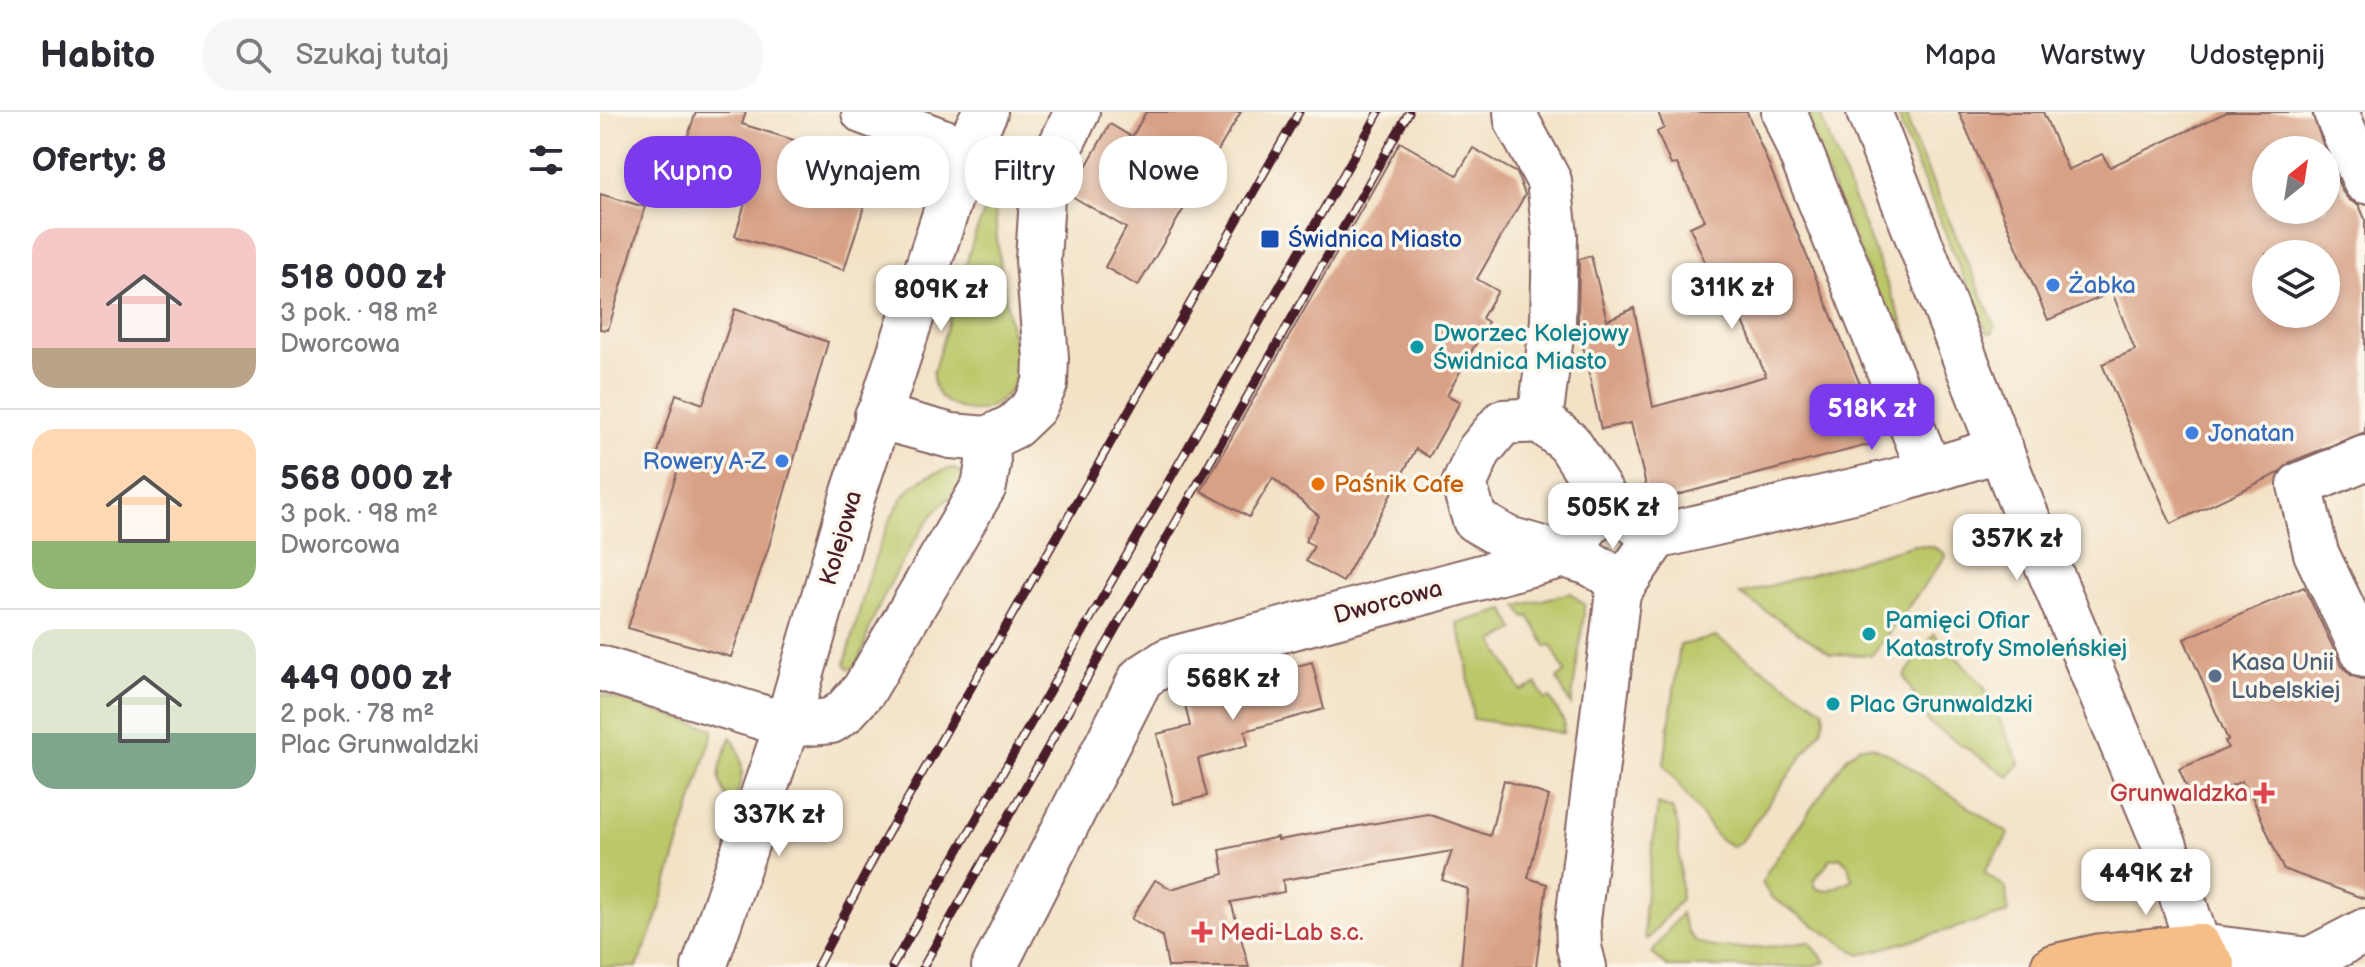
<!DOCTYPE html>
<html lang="pl">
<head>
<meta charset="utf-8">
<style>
	body { margin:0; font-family:"Balsamiq Sans",sans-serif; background:#f7f7f7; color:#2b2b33; height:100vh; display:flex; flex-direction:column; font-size:30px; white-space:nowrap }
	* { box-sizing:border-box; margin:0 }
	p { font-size:26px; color:#7c7c81 }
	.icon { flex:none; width:44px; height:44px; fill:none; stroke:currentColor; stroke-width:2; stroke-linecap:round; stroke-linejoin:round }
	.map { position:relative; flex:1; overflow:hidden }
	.panel { display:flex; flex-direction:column; background:#fff; width:600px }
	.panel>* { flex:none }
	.banner { position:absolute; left:24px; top:24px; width:760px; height:72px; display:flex; gap:16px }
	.needle { width:52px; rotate:30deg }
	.buttons { position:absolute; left:1652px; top:24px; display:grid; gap:16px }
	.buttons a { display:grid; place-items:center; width:88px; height:88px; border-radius:50%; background:#fff; box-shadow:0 4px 12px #0003; font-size:40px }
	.price { position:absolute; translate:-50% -68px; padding:0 18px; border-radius:16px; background:#fff; color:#222; font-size:26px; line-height:52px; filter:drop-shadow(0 2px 4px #0008) }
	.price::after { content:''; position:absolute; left:50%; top:48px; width:24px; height:18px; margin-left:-12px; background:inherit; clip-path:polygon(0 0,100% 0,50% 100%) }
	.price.current { background:#7c3aed; color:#fff }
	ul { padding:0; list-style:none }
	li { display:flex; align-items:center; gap:24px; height:200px; padding:0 32px }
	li+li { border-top:2px solid #e1e1e2 }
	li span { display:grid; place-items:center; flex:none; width:224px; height:160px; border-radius:24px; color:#555 }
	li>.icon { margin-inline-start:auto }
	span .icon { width:96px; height:96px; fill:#fffc; stroke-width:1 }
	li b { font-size:34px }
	h2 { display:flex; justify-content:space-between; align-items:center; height:96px; padding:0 32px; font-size:34px }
	.pill { padding:0 28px; border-radius:32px; background:#fff; box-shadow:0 4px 12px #0003; font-size:28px; line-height:72px }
	.pill.current { background:#7c3aed; color:#fff }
	header { display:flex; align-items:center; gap:48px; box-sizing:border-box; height:112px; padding:0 40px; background:#fff; border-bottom:2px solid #e1e1e2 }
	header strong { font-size:38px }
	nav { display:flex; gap:44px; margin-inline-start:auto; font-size:28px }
	.search { width:560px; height:72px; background:#f7f7f7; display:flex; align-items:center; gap:20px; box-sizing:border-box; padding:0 28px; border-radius:32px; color:#7c7c81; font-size:30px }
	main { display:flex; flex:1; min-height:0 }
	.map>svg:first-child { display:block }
	.green { fill:#bbc769; stroke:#82734a; stroke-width:2; fill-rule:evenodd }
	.building { fill:#d8a085; fill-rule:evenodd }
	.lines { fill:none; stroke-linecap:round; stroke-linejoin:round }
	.minor-casing { stroke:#856361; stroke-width:48 }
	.major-casing { stroke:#856361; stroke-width:48 }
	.minor { stroke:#fff; stroke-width:44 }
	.major { stroke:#f6be87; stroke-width:44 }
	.rail-casing { stroke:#4a1f2b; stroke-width:9 }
	.rail { stroke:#fbf7ec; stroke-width:6; stroke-dasharray:18; stroke-linecap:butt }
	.transit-dot { fill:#1a4fb4; stroke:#fbf7ec; stroke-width:3 }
	.shop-dot { fill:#3f7fe0; stroke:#fbf7ec; stroke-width:3 }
	.culture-dot { fill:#0f9aa8; stroke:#fbf7ec; stroke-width:3 }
	.food-dot { fill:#e8710a; stroke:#fbf7ec; stroke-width:3 }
	.service-dot { fill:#5c6f8a; stroke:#fbf7ec; stroke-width:3 }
	.health-dot { fill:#e0444e; stroke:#fbf7ec; stroke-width:3 }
	.labels { text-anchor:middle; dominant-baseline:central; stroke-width:7; stroke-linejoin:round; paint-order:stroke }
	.transit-label { font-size:24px; fill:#164399; stroke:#fbf7ec; text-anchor:start }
	.shop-label { font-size:24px; fill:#366cbe; stroke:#fbf7ec; text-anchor:start }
	.culture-label { font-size:24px; fill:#0d838f; stroke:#fbf7ec; text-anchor:start }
	.food-label { font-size:24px; fill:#c56008; stroke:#fbf7ec; text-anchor:start }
	.street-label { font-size:24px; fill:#4a1f2b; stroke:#fbf7ec }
	.service-label { font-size:24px; fill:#4e5e75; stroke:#fbf7ec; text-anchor:start }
	.health-label { font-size:24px; fill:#be3a42; stroke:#fbf7ec; text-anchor:end }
</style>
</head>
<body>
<header>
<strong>Habito</strong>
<div class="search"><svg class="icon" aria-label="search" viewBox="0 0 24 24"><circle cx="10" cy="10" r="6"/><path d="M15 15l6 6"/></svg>Szukaj tutaj</div>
<nav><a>Mapa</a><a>Warstwy</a><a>Udostępnij</a></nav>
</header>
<main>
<section class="panel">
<h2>Oferty: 8<svg class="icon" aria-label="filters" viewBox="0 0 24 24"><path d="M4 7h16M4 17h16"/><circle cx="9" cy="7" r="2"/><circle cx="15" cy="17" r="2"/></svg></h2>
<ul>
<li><span style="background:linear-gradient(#f6c9c9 75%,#b9a48a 0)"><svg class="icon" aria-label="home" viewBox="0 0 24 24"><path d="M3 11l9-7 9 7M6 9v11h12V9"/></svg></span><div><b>518 000 zł</b><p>3 pok. · 98 m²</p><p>Dworcowa</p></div></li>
<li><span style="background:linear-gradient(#ffd9b3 70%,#8fb573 0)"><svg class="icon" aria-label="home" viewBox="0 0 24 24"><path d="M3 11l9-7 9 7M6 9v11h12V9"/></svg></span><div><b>568 000 zł</b><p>3 pok. · 98 m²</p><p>Dworcowa</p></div></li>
<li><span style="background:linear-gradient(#dfe7d0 65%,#7fa58c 0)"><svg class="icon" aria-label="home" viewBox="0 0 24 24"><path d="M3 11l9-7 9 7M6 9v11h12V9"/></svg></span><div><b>449 000 zł</b><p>2 pok. · 78 m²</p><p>Plac Grunwaldzki</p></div></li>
</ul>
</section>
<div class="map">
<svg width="1765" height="855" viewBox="0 0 1765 855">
	<rect width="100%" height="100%" fill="#fbf7ec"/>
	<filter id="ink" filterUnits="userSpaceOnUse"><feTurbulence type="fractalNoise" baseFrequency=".0125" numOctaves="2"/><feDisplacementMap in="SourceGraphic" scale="16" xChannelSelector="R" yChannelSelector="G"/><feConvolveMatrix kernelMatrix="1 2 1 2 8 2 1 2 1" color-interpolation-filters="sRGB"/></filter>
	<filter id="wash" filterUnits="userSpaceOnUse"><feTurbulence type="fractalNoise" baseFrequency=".006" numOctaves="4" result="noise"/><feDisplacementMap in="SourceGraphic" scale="32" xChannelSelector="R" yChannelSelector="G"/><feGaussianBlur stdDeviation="1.8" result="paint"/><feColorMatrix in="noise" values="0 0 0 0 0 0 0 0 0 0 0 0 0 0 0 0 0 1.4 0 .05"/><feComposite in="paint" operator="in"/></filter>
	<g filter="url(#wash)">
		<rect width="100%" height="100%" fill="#f3e2c6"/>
		<g class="green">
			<path d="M1201 0H1219L1329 277 1322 291Z"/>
			<path d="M1298 0H1307L1310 19 1395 213 1393 220 1387 221 1303 20Z"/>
			<path d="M396 72C392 120 403 165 410 213 413 227 420 248 417 262 413 284 388 302 367 298 347 294 331 282 333 261L375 122Z"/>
			<path d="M352 356 366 363C358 382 342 389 330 406 309 436 289 472 274 505 265 523 266 541 253 557L248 556 245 551C259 505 278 412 309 378 320 366 336 360 352 356Z"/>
			<path d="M1314 433C1328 433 1337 434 1346 444L1272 543 1231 542 1140 482Z"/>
			<path d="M970 481 984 492V503L971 593 957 567 965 560 951 533 947 535 929 504 925 506 918 494Z"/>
			<path d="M905 498 915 518 894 530 921 579 937 572 945 588 950 586 964 610 963 621 873 607 866 543 857 511Z"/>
			<path d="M1334 522 1383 573 1420 651 1409 665 1329 611 1304 564Z"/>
			<path d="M1116 525 1223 597 1225 606 1221 618 1141 730 1133 735 1118 726 1064 652 1080 533Z"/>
			<path d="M0 582 114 617 55 812 37 855H0Z"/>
			<path d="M131 625C145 645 145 665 135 686L128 687C112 663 122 651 131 625Z"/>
			<path d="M1260 634H1272L1293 644 1409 722 1384 760 1406 776 1408 801 1260 843 1171 785 1162 771 1167 760 1247 645ZM1240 745 1250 755 1252 768 1227 779 1217 777 1214 770C1218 760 1226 757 1230 747Z"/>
			<path d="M1058 692 1072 697 1078 714 1081 787 1048 827 1045 826 1044 797Z"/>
			<path d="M1081 801C1084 811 1087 822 1096 829 1115 843 1185 833 1209 830L1226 850 1208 855H1067L1052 841Z"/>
		</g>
		<g id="blocks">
			<g class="building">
				<path d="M96 0H146L142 12 277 54 244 158 135 124 152 68 81 44Z"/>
				<path d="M546 0H641L538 174 505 155 526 116 470 83 510 12 532 25Z"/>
				<path d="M1058 0H1147L1277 313 1268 333 1050 390 1031 311 1001 317 978 211 979 147 991 144 1007 208 1034 196 1053 295 1166 264 1133 185 1101 200 1088 172 1110 162 1090 115 1105 108 1077 52 1071 53 1057 20 1064 16Z"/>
				<path d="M1359 0H1443L1468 58 1502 42 1510 55 1627 0H1712L1725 38H1666V98H1726V41L1742 79 1749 88 1759 93 1765 107V320L1690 350 1679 361 1571 412 1502 252 1535 238 1512 180 1448 208ZM1666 142H1726V202H1666Z"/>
				<path d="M800 30 857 63 873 36 917 61 925 83 877 167 898 179 882 206 888 210 847 283 860 290 829 345 816 337 743 470 706 449 714 434 705 429 719 404 673 366 649 405 601 379Z"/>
				<path d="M0 82 45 95 8 218 0 217Z"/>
				<path d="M135 197 228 230 169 434 131 545 28 516 79 354 56 347 76 282 103 292Z"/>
				<path d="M1704 475 1742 554 1752 564 1765 568V787L1683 757 1651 682 1648 684 1642 669 1593 690 1579 657 1628 636 1625 629 1628 628 1584 527Z"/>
				<path d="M712 550 724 597 645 619 648 633 598 647 607 684 574 692 557 622 590 614 583 584Z"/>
				<path d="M904 668 949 684 928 766 947 772 936 855H861L868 777 842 768 852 739 683 768 684 780 631 790 649 855H568L562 824 531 807 555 768 571 777 624 762 620 738 678 725V728L828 702 890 724Z"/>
			</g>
		</g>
	</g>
	<g filter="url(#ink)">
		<use href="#blocks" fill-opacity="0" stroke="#856361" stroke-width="2"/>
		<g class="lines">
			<defs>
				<g id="minor">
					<path d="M264 0 366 38"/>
					<path d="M916 0 917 9 949 69 955 124 953 209 940 308"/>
					<path d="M1184 0 1330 359"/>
					<path d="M1269 0 1422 393 1565 734 1598 834 1709 848 1765 819"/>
					<path d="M1736 0 1765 69"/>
					<path d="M277 304 351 324 387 327 414 314 434 295 445 272 446 246 438 148 443 70 477 0"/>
					<path d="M1765 346 1700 373 1716 441 1765 543"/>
					<path d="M1007 390 964 443 908 427 875 408 864 373 879 339 903 310 940 308 969 331 1007 390 1056 425"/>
					<path d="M0 556 187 613 231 609 244 600 264 578 384 374 388 352 387 327"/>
					<path d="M104 855 187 613 253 383 366 38 385 0"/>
					<path d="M394 855 541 566 569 548 964 443 990 451 1023 471"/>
					<path d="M984 855 979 835 978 808 1018 480 1056 425 1296 369 1401 337"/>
				</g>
				<path id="major" d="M1453 855 1501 844 1598 834 1613 855"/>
			</defs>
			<use href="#minor" class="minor-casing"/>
			<use href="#major" class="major-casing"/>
			<use href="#minor" class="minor"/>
			<use href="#major" class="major"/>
			<defs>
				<g id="rail">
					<path d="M217 855 275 744 699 0"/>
					<path d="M292 855 779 0"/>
					<path d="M323 855 809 0"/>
				</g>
			</defs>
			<use href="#rail" class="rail-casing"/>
			<use href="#rail" class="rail"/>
		</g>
	</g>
	<rect class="transit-dot" x="660" y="117" width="20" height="20" rx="4"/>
	<g class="shop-dot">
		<circle cx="1453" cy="173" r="8"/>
		<circle cx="1592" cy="321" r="8"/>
		<circle cx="182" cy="349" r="8"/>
	</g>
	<g class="culture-dot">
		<circle cx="817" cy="235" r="8"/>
		<circle cx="1269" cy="522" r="8"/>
		<circle cx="1233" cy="592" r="8"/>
	</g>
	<circle class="food-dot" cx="718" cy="372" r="8"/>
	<circle class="service-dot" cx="1615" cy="564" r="8"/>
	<g class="health-dot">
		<path d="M1660 669h8v8h8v8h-8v8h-8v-8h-8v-8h8z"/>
		<path d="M598 808h8v8h8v8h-8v8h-8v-8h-8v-8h8z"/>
	</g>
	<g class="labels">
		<g class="transit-label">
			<text x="688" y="127">Świdnica Miasto</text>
		</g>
		<g class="shop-label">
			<text x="1469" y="173">Żabka</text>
			<text x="1608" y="321">Jonatan</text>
			<text x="166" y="349" text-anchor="end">Rowery A-Z</text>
		</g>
		<g class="culture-label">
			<text x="833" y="221">Dworzec Kolejowy<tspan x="833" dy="28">Świdnica Miasto</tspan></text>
			<text x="1285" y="508">Pamięci Ofiar<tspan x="1285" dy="28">Katastrofy Smoleńskiej</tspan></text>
			<text x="1249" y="592">Plac Grunwaldzki</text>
		</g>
		<g class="food-label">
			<text x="734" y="372">Paśnik Cafe</text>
		</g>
		<g class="street-label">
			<text transform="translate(241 426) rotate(-74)">Kolejowa</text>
			<text transform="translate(788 490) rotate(-15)">Dworcowa</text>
		</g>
		<g class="service-label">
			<text x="1631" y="550">Kasa Unii<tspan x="1631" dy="28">Lubelskiej</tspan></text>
		</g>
		<g class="health-label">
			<text x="1648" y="681">Grunwaldzka</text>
			<text x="620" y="820" text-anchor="start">Medi-Lab s.c.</text>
		</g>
	</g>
</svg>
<div class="buttons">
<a><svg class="needle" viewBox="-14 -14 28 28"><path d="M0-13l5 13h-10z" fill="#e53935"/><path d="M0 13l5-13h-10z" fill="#7c7c81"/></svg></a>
<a><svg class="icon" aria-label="layers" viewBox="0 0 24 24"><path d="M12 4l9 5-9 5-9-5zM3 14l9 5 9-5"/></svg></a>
</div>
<b class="price" style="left:1132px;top:219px">311K zł</b>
<b class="price" style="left:341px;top:221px">809K zł</b>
<b class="price current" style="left:1272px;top:340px">518K zł</b>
<b class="price" style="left:1013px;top:439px">505K zł</b>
<b class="price" style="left:1417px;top:470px">357K zł</b>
<b class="price" style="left:633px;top:610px">568K zł</b>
<b class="price" style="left:179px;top:746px">337K zł</b>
<b class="price" style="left:1546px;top:805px">449K zł</b>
<div class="banner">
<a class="pill current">Kupno</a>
<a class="pill">Wynajem</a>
<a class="pill">Filtry</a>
<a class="pill">Nowe</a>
</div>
</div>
</main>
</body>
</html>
